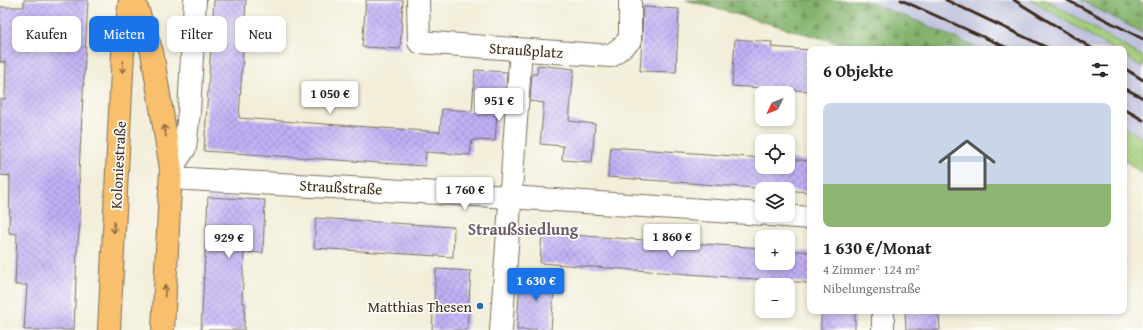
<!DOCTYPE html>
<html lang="de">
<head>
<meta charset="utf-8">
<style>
	body { margin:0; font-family:"Gentium Book Plus",serif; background:#f6f6f6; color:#222; height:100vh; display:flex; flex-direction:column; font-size:15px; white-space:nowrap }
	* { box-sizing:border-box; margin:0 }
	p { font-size:13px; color:#767676 }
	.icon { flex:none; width:22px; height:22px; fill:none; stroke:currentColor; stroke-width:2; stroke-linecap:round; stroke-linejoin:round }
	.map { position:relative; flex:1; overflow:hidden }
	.details { position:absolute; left:807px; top:46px; width:320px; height:268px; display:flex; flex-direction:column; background:#fff; border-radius:8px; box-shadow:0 2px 6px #0003 }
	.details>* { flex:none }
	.banner { position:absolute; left:12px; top:16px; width:380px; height:36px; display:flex; gap:8px }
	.needle { width:26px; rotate:227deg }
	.buttons { position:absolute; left:755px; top:86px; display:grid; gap:8px }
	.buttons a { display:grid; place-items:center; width:40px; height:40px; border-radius:8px; background:#fff; box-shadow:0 2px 6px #0003; font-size:20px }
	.price { position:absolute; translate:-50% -34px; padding:0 9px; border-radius:4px; background:#fff; color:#222; font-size:13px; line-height:26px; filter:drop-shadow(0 1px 2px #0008) }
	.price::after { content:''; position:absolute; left:50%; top:24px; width:12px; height:9px; margin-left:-6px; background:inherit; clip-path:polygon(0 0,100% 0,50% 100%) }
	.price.active { background:#1a73e8; color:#fff }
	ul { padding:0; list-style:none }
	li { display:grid; align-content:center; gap:8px; height:212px; padding:0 16px }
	li span { display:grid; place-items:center; height:124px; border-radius:8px; color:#555 }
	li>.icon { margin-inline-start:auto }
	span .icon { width:72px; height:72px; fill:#fffc; stroke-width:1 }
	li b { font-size:17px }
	h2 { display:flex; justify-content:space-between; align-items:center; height:48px; padding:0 16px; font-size:17px }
	.tag { padding:0 14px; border-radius:8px; background:#fff; box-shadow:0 2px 6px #0003; font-size:14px; line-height:36px }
	.tag.active { background:#1a73e8; color:#fff }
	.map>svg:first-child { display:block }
	.railway { fill:#c0c2dd }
	.grass { fill:url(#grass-dots); stroke:#6f7c4d }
	.forest { fill:url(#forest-firs); stroke:#5e6e45 }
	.building { fill:url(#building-cross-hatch) }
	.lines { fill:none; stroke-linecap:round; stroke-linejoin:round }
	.minor-casing { stroke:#7b6f5f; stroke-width:24 }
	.major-casing { stroke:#7b6f5f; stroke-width:24 }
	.minor { stroke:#fff; stroke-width:22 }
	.major { stroke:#f8bf6c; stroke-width:22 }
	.rail { stroke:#3b2a1e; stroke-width:3 }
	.oneway { stroke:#906d41 }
	.poi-dot { fill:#1f6fb2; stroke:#fdfcf7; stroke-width:1.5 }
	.labels { text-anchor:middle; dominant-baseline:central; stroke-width:3.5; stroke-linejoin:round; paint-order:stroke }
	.street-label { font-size:15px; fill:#3b2a1e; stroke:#fdfcf7 }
	.poi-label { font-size:15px; fill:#3b2a1e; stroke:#fdfcf7; text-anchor:end }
	.neighbourhood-label { font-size:16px; font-weight:bold; fill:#6a596a; stroke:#fdfcf7 }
</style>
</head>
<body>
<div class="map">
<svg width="1143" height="330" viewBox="0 0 1143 330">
	<defs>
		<pattern id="grass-dots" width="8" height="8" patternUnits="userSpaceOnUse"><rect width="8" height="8" fill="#a3cf7c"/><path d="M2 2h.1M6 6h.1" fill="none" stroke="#8db26b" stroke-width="1.8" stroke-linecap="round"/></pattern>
		<pattern id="forest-firs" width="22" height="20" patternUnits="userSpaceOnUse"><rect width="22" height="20" fill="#82b26c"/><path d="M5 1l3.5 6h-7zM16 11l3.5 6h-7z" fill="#6c9158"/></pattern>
		<pattern id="building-cross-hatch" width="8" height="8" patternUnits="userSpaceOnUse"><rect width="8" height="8" fill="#c1b0f6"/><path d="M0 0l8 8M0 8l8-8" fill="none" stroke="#9e8fc7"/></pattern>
	</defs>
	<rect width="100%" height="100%" fill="#fdfcf7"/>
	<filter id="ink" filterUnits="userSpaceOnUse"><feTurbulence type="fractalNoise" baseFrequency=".025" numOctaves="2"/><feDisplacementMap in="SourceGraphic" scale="8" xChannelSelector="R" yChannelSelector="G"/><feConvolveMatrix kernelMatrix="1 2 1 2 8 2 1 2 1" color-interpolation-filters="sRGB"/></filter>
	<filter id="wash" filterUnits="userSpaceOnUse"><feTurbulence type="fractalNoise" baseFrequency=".012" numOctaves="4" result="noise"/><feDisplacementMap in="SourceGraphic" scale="16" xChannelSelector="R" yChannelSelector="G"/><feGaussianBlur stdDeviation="0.9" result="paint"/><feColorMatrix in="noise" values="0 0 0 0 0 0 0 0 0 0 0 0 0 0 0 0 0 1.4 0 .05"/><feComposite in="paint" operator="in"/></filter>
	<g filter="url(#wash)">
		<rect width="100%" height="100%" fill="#f2eed9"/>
		<path class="railway" d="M862 0H1080L1143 33V139L1124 128V49H980L910 18Z"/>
		<g class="grass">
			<path d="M1031 0H1046L1143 57V67L1124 56V49H1113Z"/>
			<path d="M1124 127 1143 138V174L1124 160Z"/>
		</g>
		<g class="forest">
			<path d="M686 0H862L910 18 980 49H859Z"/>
			<path d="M1080 0H1138L1143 4V33Z"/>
		</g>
		<g id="blocks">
			<g class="building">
				<path d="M24 0H88L79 171 80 225 77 252 74 330H24L27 285H15L17 234 9 233 10 176 0 175V99H5L6 62H0V7H24Z"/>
				<path d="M214 0H246L239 118 440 132 442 109 472 111 475 70 507 72 505 103 498 102 495 141 472 140 470 155 426 152 425 166 204 151Z"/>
				<path d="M366 0H403L400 49 362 47Z"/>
				<path d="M643 7 679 9 676 72 640 71 642 40Z"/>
				<path d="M735 39 772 42 771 47 810 50V91L732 86Z"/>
				<path d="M538 65 574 69 569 121 595 124 592 162 562 160 563 146 540 144 544 103 530 101 532 74H537Z"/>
				<path d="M611 147 762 158V167H788V159L810 161V192L608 177Z"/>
				<path d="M208 197 265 200 263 253 244 252 242 303H245L244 330H201Z"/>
				<path d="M316 218 454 227 453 257 314 248Z"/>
				<path d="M542 233 762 248V263H788V250L810 252V283L540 263Z"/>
				<path d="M436 269 471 271 467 330H432Z"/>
				<path d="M520 274 555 276 551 330H517Z"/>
				<rect x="821" y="311" width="34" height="19"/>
				<path d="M905 311H939L940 330H906Z"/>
			</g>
		</g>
	</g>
	<g filter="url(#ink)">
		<use href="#blocks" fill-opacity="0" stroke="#7b6f5f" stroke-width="1"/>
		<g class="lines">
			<defs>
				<g id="minor">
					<path d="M418 0 419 42 611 56 630 40V0"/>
					<path d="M171 169 185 148 189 112 195 0"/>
					<path d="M171 178 510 197 762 214"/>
					<path d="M771 215 810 218"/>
					<path d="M883 311V330"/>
					<path d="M501 330 521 50"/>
				</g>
				<g id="major">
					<path d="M134 0 152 52 171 169 163 330"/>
					<path d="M109 330 123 52 130 0"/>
				</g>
			</defs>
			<use href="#minor" class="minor-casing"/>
			<use href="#major" class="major-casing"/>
			<use href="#minor" class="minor"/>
			<use href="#major" class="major"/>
			<g class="rail">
				<path d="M901 0 1010 49"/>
				<path d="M946 0 1050 49"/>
				<path d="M1014 0 1093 49"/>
				<path d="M1067 0 1143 39"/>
				<path d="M1124 68 1143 80"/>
				<path d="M1124 88 1143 98"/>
				<path d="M1124 109 1143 120"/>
			</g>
		</g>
		<defs><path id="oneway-shaft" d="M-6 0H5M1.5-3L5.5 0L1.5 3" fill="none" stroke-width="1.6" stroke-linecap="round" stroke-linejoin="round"/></defs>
		<g class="oneway">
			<use href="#oneway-shaft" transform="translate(123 67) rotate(93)"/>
			<use href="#oneway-shaft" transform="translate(165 131) rotate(-99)"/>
			<use href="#oneway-shaft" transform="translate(114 227) rotate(93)"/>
			<use href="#oneway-shaft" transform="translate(165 291) rotate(-87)"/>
		</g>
	</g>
	<circle class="poi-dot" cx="480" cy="306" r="4"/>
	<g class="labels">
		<g class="street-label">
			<text transform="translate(526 50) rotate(4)">Straußplatz</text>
			<text transform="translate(118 165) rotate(-87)">Koloniestraße</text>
			<text transform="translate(341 187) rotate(3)">Straußstraße</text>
		</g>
		<g class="poi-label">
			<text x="472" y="306">Matthias Thesen</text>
		</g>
		<g class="neighbourhood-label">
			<text x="523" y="229">Straußsiedlung</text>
		</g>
	</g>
</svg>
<div class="buttons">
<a><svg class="needle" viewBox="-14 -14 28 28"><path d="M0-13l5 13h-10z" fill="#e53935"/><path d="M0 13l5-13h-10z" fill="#767676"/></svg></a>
<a><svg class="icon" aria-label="locate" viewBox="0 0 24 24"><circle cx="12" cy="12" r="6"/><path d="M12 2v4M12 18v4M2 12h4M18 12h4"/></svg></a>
<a><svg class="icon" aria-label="layers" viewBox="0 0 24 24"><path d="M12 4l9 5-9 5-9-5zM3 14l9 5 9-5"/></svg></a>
<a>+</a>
<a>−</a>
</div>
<b class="price" style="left:330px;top:115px">1 050 €</b>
<b class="price" style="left:499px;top:122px">951 €</b>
<b class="price" style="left:465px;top:211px">1 760 €</b>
<b class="price" style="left:672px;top:258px">1 860 €</b>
<b class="price" style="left:229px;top:259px">929 €</b>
<b class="price active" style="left:536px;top:302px">1 630 €</b>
<div class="banner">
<a class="tag">Kaufen</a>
<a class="tag active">Mieten</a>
<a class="tag">Filter</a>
<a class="tag">Neu</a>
</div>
<section class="details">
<h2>6 Objekte<svg class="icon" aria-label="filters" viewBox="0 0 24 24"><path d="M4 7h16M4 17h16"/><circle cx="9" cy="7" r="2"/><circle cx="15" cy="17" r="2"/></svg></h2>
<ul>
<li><span style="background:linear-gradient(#c9d6e8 65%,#8fb573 0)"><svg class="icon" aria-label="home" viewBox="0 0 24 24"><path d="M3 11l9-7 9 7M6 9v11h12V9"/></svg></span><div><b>1 630 €/Monat</b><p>4 Zimmer · 124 m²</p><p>Nibelungenstraße</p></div></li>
</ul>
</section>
</div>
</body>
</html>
